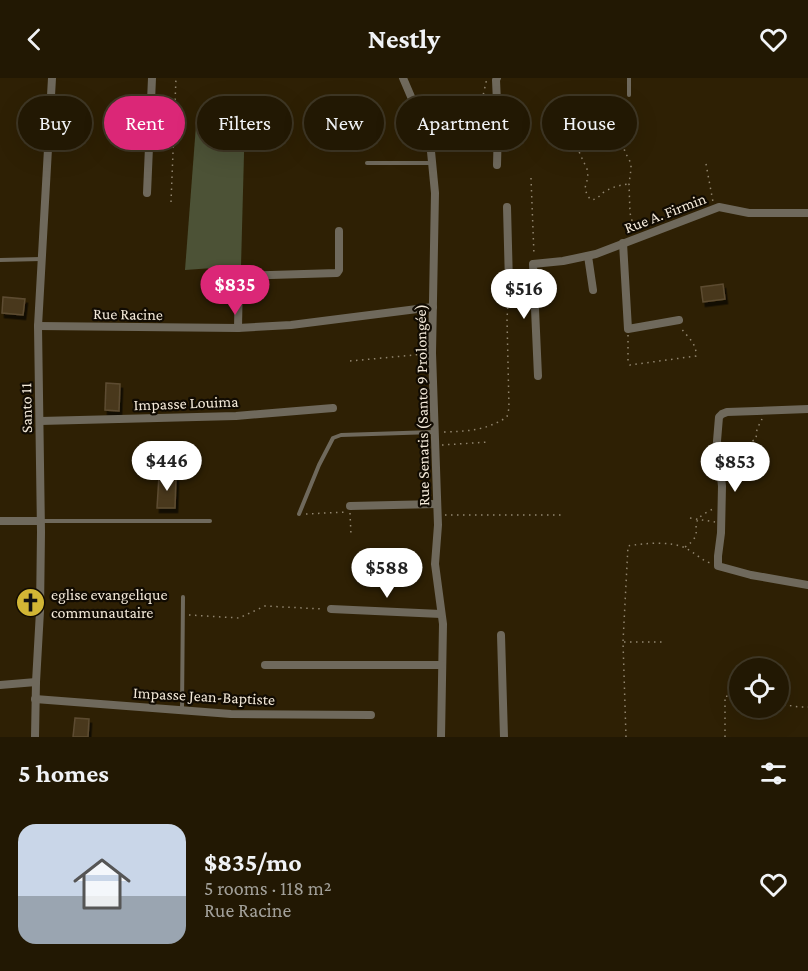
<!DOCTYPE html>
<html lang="en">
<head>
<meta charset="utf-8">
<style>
	body { margin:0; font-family:"Crimson Pro",serif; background:#2a210d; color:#f1f3f6; height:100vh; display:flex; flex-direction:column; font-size:22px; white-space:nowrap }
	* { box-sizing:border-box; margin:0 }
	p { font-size:20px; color:#a2a09a }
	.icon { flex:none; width:33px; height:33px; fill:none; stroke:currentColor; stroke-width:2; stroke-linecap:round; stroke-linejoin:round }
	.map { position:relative; height:659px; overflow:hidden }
	.drawer { display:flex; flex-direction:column; background:#221803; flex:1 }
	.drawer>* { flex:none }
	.top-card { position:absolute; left:18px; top:18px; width:772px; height:54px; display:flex; gap:12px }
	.fabs { position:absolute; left:729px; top:580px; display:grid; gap:12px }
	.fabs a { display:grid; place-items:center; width:60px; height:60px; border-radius:50%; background:#221803; box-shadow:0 6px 24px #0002,0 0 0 2px #3f3725; font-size:30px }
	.price { position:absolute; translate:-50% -51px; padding:0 14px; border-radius:21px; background:#fff; color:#222; font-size:20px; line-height:39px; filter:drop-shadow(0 2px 3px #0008) }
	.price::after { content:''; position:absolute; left:50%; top:36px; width:18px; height:14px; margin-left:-9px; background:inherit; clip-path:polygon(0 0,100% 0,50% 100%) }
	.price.current { background:#db2777; color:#fff }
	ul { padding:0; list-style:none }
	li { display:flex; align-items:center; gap:18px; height:150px; padding:0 18px }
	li+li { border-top:2px solid #3f3725 }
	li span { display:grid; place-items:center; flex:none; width:168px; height:120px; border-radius:18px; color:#555 }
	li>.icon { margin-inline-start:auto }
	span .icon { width:72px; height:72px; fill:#fffc; stroke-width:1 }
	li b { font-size:26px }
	h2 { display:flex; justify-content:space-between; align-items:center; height:72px; padding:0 18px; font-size:26px }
	.chip { padding:0 21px; border-radius:27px; background:#221803; box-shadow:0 6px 24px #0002,0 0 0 2px #3f3725; font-size:21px; line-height:54px }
	.chip.current { background:#db2777; color:#fff }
	header { display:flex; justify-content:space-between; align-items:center; height:78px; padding:0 18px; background:#221803; font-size:27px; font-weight:700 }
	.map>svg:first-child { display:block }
	.forest { fill:#4c5236 }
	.building { fill:#49391d; stroke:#5d4c31; stroke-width:1.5; filter:url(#shadow) }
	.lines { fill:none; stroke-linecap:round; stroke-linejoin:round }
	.path { stroke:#91856f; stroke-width:1.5; stroke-dasharray:1.5 4.5; stroke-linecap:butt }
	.service { stroke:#6f695c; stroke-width:4 }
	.minor { stroke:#6f695c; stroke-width:8 }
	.labels { text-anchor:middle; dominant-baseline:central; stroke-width:4.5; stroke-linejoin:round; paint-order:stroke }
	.street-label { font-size:16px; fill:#f3e9d9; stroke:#110b02 }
	.poi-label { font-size:16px; fill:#f3e9d9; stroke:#110b02; text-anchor:start }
</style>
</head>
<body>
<header><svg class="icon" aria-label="back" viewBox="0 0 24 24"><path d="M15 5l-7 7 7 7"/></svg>Nestly<svg class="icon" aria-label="heart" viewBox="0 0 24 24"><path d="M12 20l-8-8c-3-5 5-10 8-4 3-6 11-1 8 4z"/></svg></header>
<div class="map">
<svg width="808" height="659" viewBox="0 0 808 659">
	<defs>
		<filter id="shadow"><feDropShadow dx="2.5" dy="4.5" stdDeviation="0" flood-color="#0009"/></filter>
	</defs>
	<rect width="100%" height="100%" fill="#2e2004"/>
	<path class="forest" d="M197 34 245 38 241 188 185 192Z"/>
	<g class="building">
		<path d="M723 206 725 221 703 224 701 209Z"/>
		<path d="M3 219 25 221 23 237 2 235Z"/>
		<path d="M106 305 120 306 119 333 105 332Z"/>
		<path d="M159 398 176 399 175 430H157Z"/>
		<path d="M75 640 89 641 88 659H73Z"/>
	</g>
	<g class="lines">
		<g class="path">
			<path d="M558 19 563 45 575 62 580 76 587 91 588 99 585 110 587 117 591 122C598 121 599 118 604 114 612 109 620 107 629 106"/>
			<path d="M629 24 623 64 625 75 628 79 631 86V91L629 106 630 135 635 154"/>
			<path d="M475 61 481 54V50L478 40 487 0"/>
			<path d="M156 63 172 66"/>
			<path d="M706 86 713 124"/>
			<path d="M531 100 534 177"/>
			<path d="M171 124 176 0"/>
			<path d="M517 199 525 193"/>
			<path d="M628 257V284L630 287 696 278C697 265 687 259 681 250"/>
			<path d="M350 283 425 276"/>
			<path d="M444 354C468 353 485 353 507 339L509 330 507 241 509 212"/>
			<path d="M442 367 489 364"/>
			<path d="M728 386 731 375 756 361 757 351 762 341"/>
			<path d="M350 435 351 457"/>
			<path d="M306 436 346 434"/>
			<path d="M445 437H565"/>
			<path d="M690 440 715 444"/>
			<path d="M685 469C705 456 690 449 700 439 703 436 709 433 713 431"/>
			<path d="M189 537 239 540 265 528 323 531"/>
			<path d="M624 564H665"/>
			<path d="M778 626 800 629H808"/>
			<path d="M626 659 623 564 628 468C643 465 672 463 685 470 694 474 700 481 710 485"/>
			<path d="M725 659V618L740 620"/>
		</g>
		<g class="service">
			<path d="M629 0V17"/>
			<path d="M367 85H432"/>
			<path d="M0 182 41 181"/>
			<path d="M299 436 319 387 333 360 341 357 434 354"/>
			<path d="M41 443H210"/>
			<path d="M182 631 183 519"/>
		</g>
		<g class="minor">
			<path d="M403 0 430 63 435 115 432 275 438 447 435 486 443 546 441 659"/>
			<path d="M497 87 498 47 496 2 497 0"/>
			<path d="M147 115 152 0"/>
			<path d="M507 129 509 206"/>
			<path d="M623 165 628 251 679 242"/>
			<path d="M588 178 593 212"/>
			<path d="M38 248 238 250 291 247 433 229"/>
			<path d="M238 250 239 198 337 195 339 192V153"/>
			<path d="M538 298 533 186 563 183 596 176 719 129 749 135H808"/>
			<path d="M808 331 727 334 722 336 719 339 717 363 722 408 721 455 718 478V488L751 497 808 507"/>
			<path d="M40 343 236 338 333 330"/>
			<path d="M350 428 437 426"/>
			<path d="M0 443H40"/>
			<path d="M331 531 441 536"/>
			<path d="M501 557 504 659"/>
			<path d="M265 587H442"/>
			<path d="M0 607 36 604"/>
			<path d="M35 621 231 636 371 637"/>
			<path d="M35 659 36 604 40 533 41 454 38 248 52 0"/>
		</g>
	</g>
	<defs>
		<symbol id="church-disc" viewBox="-11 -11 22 22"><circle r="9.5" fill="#d2b635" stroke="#110b02"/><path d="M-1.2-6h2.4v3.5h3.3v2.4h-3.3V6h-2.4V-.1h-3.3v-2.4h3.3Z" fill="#111"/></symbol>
	</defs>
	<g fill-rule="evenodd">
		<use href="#church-disc" x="14" y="508" width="33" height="33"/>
	</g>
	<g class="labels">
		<g class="street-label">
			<text transform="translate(665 135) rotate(-21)">Rue A. Firmin</text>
			<text transform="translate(128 236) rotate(1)">Rue Racine</text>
			<text transform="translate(186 325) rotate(-2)">Impasse Louima</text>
			<text transform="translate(422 327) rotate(-91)">Rue Senatis (Santo 9 Prolongée)</text>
			<text transform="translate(26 330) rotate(-91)">Santo 11</text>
			<text transform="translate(204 618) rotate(3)">Impasse Jean-Baptiste</text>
		</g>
		<g class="poi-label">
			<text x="51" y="516">eglise evangelique<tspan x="51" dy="18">communautaire</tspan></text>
		</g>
	</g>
</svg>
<div class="fabs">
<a><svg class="icon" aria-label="locate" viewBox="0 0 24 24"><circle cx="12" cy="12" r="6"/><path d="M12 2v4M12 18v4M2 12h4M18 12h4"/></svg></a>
</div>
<b class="price current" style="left:235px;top:238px">$835</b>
<b class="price" style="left:524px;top:242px">$516</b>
<b class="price" style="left:167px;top:414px">$446</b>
<b class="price" style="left:735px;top:415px">$853</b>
<b class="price" style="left:387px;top:521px">$588</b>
<div class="top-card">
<a class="chip">Buy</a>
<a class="chip current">Rent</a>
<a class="chip">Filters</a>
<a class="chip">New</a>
<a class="chip">Apartment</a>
<a class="chip">House</a>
</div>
</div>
<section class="drawer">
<h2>5 homes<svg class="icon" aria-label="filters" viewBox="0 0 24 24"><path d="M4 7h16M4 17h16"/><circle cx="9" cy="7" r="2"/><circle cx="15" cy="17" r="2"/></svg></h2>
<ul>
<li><span style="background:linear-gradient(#c9d6e8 60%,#9aa5b1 0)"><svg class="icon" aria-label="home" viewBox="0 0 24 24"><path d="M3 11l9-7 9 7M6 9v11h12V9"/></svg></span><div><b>$835/mo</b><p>5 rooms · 118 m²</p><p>Rue Racine</p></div><svg class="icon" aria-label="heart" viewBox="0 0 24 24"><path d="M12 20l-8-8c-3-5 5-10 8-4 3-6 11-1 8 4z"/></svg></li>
</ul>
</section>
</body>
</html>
